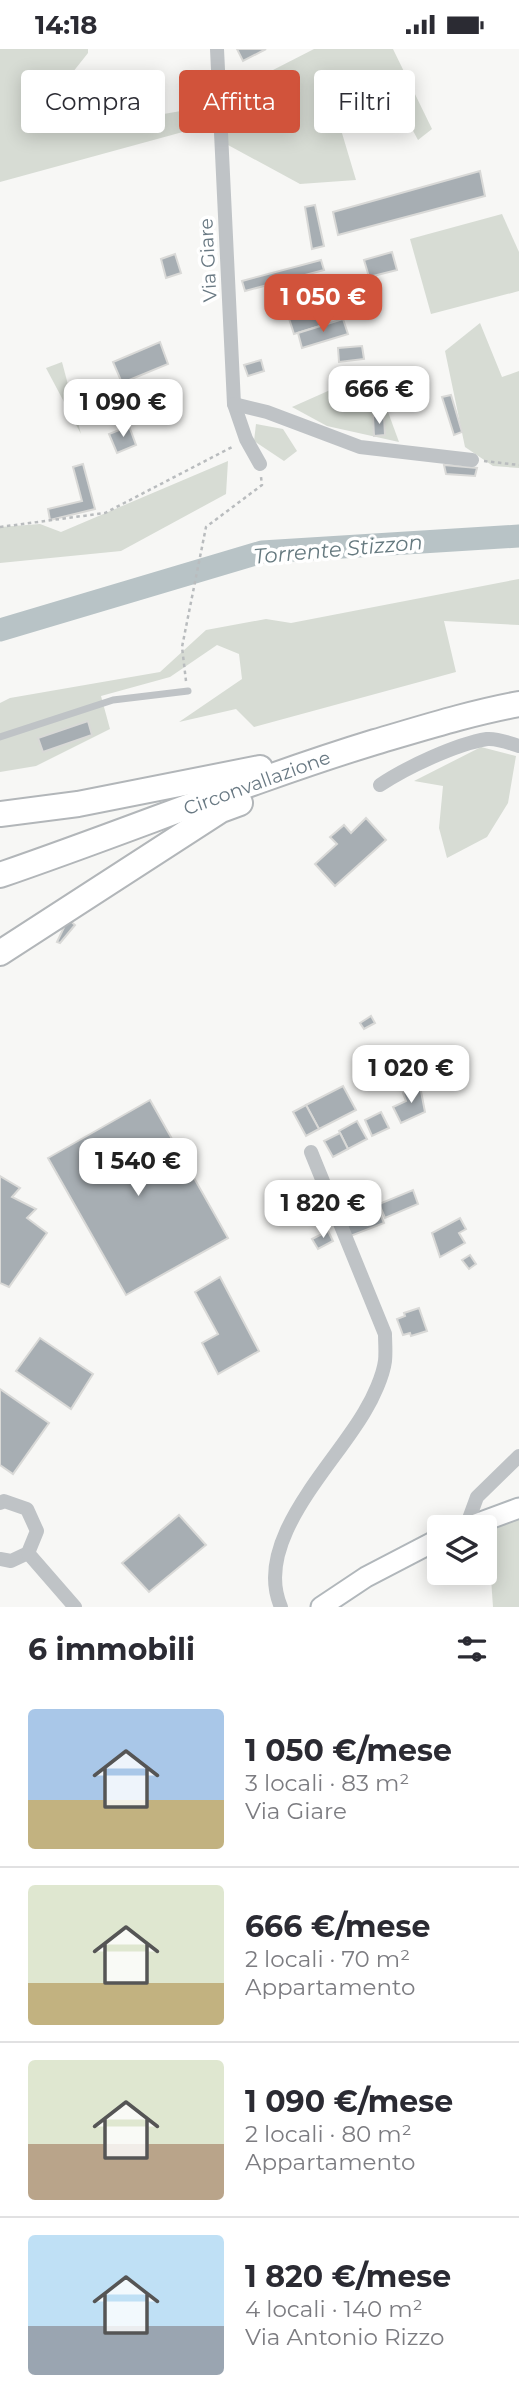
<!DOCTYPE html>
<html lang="it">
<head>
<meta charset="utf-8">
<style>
	body { margin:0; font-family:Montserrat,sans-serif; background:#f2f2f3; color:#2b2b33; height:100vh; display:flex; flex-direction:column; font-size:26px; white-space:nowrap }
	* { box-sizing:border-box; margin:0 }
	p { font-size:23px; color:#7c7c81 }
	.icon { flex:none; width:38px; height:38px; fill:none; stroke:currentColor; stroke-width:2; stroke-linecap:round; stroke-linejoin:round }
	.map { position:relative; height:1558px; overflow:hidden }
	.details { display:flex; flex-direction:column; background:#fff; flex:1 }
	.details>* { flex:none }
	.banner { position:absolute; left:21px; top:21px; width:478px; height:63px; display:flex; gap:14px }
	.fabs { position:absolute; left:427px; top:1466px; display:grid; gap:14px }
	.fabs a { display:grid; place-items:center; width:70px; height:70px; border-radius:7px; background:#fff; box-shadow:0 4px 18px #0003; font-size:35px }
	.price { position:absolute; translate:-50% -60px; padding:0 16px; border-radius:14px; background:#fff; color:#222; font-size:23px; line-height:46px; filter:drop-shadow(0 2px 4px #0008) }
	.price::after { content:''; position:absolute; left:50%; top:42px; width:21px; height:16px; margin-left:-10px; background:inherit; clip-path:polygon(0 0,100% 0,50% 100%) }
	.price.on { background:#d1533b; color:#fff }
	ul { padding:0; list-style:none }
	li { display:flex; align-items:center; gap:21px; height:175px; padding:0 28px }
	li+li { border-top:2px solid #e1e1e2 }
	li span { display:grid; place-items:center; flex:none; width:196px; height:140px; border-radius:7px; color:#555 }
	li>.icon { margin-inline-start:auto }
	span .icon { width:84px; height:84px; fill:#fffc; stroke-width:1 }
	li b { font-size:30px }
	h2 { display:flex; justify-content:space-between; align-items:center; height:84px; padding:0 28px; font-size:30px }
	.tag { padding:0 24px; border-radius:7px; background:#fff; box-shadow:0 4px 18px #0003; font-size:24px; line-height:63px }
	.tag.on { background:#d1533b; color:#fff }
	.status { display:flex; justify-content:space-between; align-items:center; height:49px; padding:0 35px; background:#fff; direction:ltr }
	.status svg { height:19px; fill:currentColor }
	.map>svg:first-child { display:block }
	.green { fill:#d7dcd4 }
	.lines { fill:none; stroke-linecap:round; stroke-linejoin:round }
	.river { stroke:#b8c3c6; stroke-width:23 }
	.building { fill:#a7aeb3; stroke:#d9d9d7; stroke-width:2 }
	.secondary-casing { stroke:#b1b7bb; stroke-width:23 }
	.highway-casing { stroke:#b2b6b9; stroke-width:28 }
	.path { stroke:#b9bcbe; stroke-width:2.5; stroke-dasharray:3.5 3.5; stroke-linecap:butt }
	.lane { stroke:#bfc3c6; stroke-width:7 }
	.street { stroke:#bfc3c6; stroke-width:14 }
	.secondary { stroke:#fff; stroke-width:19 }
	.highway { stroke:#fff; stroke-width:24 }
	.labels { text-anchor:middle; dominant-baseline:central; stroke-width:7; stroke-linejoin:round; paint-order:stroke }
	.street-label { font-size:19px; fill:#697983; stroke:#fff }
	.water-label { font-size:21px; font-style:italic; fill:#65797f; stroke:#fff }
</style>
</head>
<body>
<div class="status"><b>14:18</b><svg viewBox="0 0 49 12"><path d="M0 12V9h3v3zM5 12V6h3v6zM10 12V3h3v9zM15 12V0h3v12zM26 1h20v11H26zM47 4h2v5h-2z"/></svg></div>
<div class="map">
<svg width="519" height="1558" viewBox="0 0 519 1558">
	<rect width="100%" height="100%" fill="#f7f7f5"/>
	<g class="green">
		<path d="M0 0H88V4L38 67 70 60 88 78 210 57 201 78 0 133Z"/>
		<path d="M314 0H393L432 80 418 91 404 65 369 49 333 54 356 131 300 135 228 96 226 45Z"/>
		<path d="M502 165 519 203V242L431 265 410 190Z"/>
		<path d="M480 274 502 328 519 322V419L493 417 465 398 445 302Z"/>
		<path d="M62 313 81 385 46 319Z"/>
		<path d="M373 322 399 393 327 377 292 358Z"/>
		<path d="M256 375 283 380 297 402 284 412 254 392Z"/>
		<path d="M228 412 226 445 121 502 0 514V478L40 475 61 483Z"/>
		<path d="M519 530V576L444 572 456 623 254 678 236 660 179 673 242 630 239 605 217 596 170 628 101 647 110 680 36 717 0 723V654L10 649 160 623 206 581 266 570 291 574Z"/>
		<path d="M481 698 516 707 508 754 487 788 447 809 439 779 443 737 414 732Z"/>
		<path d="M519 1459V1558H493L487 1471Z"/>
	</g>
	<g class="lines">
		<path class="river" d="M0 581 262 503 519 487"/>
	</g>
	<g class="building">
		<path d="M237 0H266L243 12Z"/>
		<path d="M480 122 485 147 338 186 333 163Z"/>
		<path d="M315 156 324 197 312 200 305 158Z"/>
		<path d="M392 203 397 221 369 228 364 211Z"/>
		<path d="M175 205 181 224 166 229 161 210Z"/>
		<path d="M321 211 324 221 245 242 242 232Z"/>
		<path d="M313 242 323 276 294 285 283 251Z"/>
		<path d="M343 270 348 285 302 299 298 284Z"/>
		<path d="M160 293 168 315 122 334 113 313Z"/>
		<path d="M362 297 364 310 339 313 338 299Z"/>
		<path d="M261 311 264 322 248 327 244 316Z"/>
		<path d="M451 346 462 383 454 386 442 348Z"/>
		<path d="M373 367H384L385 386 374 387Z"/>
		<path d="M129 377 136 396 117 404 109 385Z"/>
		<path d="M83 415 95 460 50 471 48 460 82 452 73 418Z"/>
		<path d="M444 416 477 419 475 427 446 425Z"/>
		<path d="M88 672 92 686 43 703 38 689Z"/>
		<path d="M366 769 386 791 335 837 315 815 337 795 330 788 344 776 351 784Z"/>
		<path d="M68 870 75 876 60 894 57 893Z"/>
		<path d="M371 967 375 974 364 980 360 974Z"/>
		<path d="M343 1037 356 1061 319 1080 306 1056Z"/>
		<path d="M420 1037 425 1063 401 1074 393 1058 406 1052 403 1044Z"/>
		<path d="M150 1051 228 1189 126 1246 48 1109Z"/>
		<path d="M306 1056 319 1080 306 1087 293 1063Z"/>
		<path d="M381 1063 389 1079 372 1087 365 1071Z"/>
		<path d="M357 1072 367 1090 348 1100 339 1082Z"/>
		<path d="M340 1084 348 1100 333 1108 324 1092Z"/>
		<path d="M0 1127 20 1139 12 1148 36 1160 27 1169 47 1184 9 1238 0 1234Z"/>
		<path d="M413 1141 418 1155 385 1169 379 1155Z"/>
		<path d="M376 1155 384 1174 348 1188 341 1169Z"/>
		<path d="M460 1169 466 1180 459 1184 465 1194 440 1208 432 1184Z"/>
		<path d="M328 1182 333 1192 318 1200 312 1190Z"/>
		<path d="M470 1206 476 1215 469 1220 462 1211Z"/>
		<path d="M220 1228 259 1302 218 1325 202 1294 218 1285 195 1243Z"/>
		<path d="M419 1259 427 1282 411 1287 410 1284 403 1286 397 1270 405 1267 404 1264Z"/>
		<path d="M40 1289 93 1325 71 1360 16 1322Z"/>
		<path d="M0 1340 49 1374 13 1425 0 1416Z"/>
		<path d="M179 1466 206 1496 149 1543 122 1514Z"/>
	</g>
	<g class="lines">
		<defs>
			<g id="secondary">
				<path d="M465 1479 519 1459"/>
				<path d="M321 1558 366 1528 439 1490"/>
			</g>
			<g id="highway">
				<path d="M0 765 78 755 260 719"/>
				<path d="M0 826C126 783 248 732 375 693 423 679 470 664 519 655"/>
				<path d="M0 904 221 761 240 754"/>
			</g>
		</defs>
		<use href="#secondary" class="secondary-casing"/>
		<use href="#highway" class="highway-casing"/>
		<g class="path">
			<path d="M484 412 519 416"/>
			<path d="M0 478 105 464 234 397"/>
			<path d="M186 632 182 598 206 478 262 436 261 428"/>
		</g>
		<path class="lane" d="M0 688 113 651 188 642"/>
		<g class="street">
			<path d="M217 0 234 355 246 390 260 415"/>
			<path d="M234 355 267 363 360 398 472 411"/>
			<path d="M380 736C405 719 456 695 487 690 498 689 509 694 519 697"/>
			<path d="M0 1454 4 1452 27 1460 37 1482 28 1504 11 1512 0 1510"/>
			<path d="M466 1478 477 1448 519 1407"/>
			<path d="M28 1504 75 1558"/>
			<path d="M281 1558C252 1492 335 1415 365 1362 373 1349 383 1327 385 1312 386 1303 385 1293 385 1285L311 1103"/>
		</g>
		<use href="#secondary" class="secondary"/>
		<use href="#highway" class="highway"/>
	</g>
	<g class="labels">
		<g class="street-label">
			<text transform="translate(208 211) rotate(-93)">Via Giare</text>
			<text transform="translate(257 734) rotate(-20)">Circonvallazione</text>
		</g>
		<g class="water-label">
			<text transform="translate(338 500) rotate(-5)">Torrente Stizzon</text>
		</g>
	</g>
</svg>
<div class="fabs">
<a><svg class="icon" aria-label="layers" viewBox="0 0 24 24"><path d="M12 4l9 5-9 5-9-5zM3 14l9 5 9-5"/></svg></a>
</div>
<b class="price on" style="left:323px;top:285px">1 050 €</b>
<b class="price" style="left:379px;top:377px">666 €</b>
<b class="price" style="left:123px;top:390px">1 090 €</b>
<b class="price" style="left:411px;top:1056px">1 020 €</b>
<b class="price" style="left:138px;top:1149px">1 540 €</b>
<b class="price" style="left:323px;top:1191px">1 820 €</b>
<div class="banner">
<a class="tag">Compra</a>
<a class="tag on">Affitta</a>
<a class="tag">Filtri</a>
</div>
</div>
<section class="details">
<h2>6 immobili<svg class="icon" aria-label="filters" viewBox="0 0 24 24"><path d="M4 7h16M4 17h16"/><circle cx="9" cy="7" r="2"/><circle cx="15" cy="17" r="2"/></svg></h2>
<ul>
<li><span style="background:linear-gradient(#a9c7e8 65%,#c2b280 0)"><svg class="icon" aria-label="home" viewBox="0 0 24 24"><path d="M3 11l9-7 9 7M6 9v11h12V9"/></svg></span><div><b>1 050 €/mese</b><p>3 locali · 83 m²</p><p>Via Giare</p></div></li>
<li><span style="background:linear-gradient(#dfe7d0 70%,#c2b280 0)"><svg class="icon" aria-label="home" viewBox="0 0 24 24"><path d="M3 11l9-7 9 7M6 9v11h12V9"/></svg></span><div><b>666 €/mese</b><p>2 locali · 70 m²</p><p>Appartamento</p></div></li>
<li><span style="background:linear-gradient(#dfe7d0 60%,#b9a48a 0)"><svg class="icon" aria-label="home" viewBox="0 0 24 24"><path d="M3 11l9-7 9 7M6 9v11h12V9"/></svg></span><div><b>1 090 €/mese</b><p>2 locali · 80 m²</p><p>Appartamento</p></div></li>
<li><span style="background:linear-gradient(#bfe0f5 65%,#9aa5b1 0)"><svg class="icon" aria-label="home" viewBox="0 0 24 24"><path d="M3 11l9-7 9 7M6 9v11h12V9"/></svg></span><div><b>1 820 €/mese</b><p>4 locali · 140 m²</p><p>Via Antonio Rizzo</p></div></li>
</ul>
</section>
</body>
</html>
